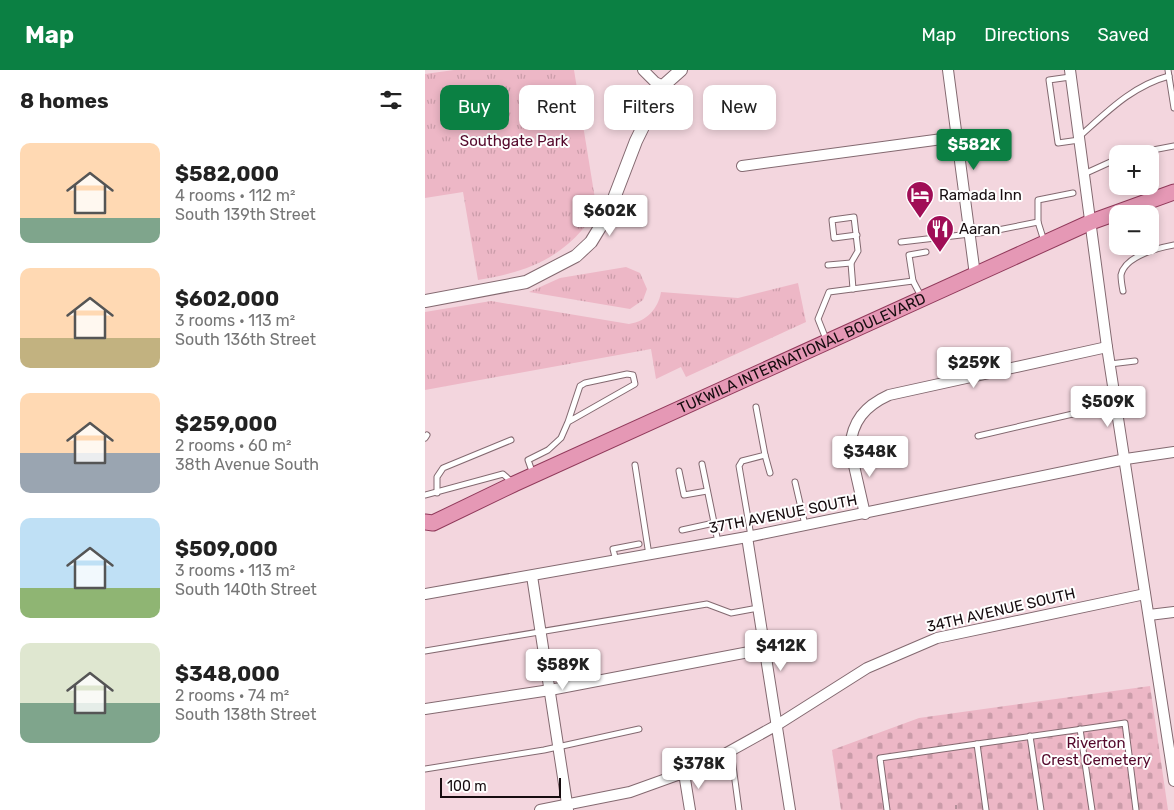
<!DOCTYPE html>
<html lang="en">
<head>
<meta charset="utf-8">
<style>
	body { margin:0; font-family:Rubik,sans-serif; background:#f2f2f2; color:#222; height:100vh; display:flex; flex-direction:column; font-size:19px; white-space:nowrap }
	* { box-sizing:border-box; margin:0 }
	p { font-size:16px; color:#767676 }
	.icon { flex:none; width:28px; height:28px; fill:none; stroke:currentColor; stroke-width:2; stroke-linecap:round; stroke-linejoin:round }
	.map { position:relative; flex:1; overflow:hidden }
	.details { display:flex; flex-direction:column; background:#fff; width:425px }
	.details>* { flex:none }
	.banner { position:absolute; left:15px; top:15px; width:475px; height:45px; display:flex; gap:10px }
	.buttons { position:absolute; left:684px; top:75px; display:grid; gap:10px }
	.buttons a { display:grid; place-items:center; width:50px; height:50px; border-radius:10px; background:#fff; box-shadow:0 2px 8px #0003; font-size:25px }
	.scale { position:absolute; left:15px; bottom:12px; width:121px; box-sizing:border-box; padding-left:5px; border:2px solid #160c0f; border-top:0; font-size:14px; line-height:18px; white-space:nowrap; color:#160c0f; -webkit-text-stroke:4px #fff; paint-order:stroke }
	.price { position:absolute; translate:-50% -42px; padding:0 11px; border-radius:5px; background:#fff; color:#222; font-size:16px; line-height:32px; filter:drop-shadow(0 1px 2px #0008) }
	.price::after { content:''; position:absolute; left:50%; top:30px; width:15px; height:11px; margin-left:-8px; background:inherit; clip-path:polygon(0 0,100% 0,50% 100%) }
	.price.current { background:#0b8043; color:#fff }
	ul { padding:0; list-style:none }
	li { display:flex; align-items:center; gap:15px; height:125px; padding:0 20px }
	li span { display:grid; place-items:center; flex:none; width:140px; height:100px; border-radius:10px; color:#555 }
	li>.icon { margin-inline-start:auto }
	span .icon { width:60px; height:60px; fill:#fffc; stroke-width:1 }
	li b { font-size:21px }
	h2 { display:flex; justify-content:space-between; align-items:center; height:60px; padding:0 20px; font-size:21px }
	.chip { padding:0 18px; border-radius:10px; background:#fff; box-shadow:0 2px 8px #0003; font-size:18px; line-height:45px }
	.chip.current { background:#0b8043; color:#fff }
	header { display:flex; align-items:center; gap:30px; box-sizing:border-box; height:70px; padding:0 25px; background:#0b8043; color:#fff }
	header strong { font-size:24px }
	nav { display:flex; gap:28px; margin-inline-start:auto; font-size:18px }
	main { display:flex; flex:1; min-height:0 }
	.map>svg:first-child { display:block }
	.cemetery { fill:url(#cemetery-stones) }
	.park { fill:url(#park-tufts) }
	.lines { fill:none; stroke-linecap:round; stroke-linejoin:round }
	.service-casing { stroke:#836970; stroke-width:7 }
	.minor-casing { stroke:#836970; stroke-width:12 }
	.tertiary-casing { stroke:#836970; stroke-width:14 }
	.primary-casing { stroke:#913a5b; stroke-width:17 }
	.path { stroke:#806d72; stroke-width:1; stroke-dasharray:4 2.5; stroke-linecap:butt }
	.service { stroke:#fff; stroke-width:5 }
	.minor { stroke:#fff; stroke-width:10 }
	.tertiary { stroke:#fff; stroke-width:12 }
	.primary { stroke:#e598b5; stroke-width:15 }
	.labels { text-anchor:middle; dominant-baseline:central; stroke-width:4; stroke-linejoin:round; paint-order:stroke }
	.park-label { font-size:15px; fill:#55092c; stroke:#fff }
	.poi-label { font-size:15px; fill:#160c0f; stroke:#fff; text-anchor:start }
	.street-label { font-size:15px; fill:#160c0f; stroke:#fff }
</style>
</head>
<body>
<header>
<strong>Map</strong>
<nav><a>Map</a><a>Directions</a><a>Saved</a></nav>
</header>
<main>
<section class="details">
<h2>8 homes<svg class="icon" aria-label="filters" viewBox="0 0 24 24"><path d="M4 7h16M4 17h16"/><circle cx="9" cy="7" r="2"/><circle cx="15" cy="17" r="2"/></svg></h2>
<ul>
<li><span style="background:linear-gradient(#ffd9b3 75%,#7fa58c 0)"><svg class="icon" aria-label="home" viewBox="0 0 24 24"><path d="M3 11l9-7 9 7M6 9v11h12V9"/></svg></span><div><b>$582,000</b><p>4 rooms · 112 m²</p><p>South 139th Street</p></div></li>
<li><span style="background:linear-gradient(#ffd9b3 70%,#c2b280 0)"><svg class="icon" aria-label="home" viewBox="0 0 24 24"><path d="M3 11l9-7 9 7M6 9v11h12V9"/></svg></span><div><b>$602,000</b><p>3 rooms · 113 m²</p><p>South 136th Street</p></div></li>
<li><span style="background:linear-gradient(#ffd9b3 60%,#9aa5b1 0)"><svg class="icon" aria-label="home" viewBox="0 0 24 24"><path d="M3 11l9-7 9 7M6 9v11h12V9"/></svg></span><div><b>$259,000</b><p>2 rooms · 60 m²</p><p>38th Avenue South</p></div></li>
<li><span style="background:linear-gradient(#bfe0f5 70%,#8fb573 0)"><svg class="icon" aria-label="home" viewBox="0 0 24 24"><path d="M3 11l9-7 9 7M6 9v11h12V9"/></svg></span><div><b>$509,000</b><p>3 rooms · 113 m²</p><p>South 140th Street</p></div></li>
<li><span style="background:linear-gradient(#dfe7d0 60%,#7fa58c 0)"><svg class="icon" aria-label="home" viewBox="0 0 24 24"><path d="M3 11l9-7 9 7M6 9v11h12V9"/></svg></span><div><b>$348,000</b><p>2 rooms · 74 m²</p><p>South 138th Street</p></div></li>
</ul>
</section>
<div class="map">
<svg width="749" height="740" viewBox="0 0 749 740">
	<defs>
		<pattern id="cemetery-stones" width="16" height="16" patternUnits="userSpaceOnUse" patternTransform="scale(1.25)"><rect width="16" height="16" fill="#edb7c6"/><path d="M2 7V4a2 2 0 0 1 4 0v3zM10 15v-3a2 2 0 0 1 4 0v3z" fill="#ca9ca9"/></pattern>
		<pattern id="park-tufts" width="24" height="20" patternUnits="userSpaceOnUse" patternTransform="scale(1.25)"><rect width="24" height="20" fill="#edb7c6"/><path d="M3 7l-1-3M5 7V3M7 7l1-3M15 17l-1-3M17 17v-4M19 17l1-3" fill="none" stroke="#ca9ca9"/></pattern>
	</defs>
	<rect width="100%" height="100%" fill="#f3d6de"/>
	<path class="cemetery" d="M725 616 743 740H416L407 680 494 648Z"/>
	<g class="park">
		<path d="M29 0H149L172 141C140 187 107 201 53 210L38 122 0 128V4Z"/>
		<path d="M201 197 215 203 222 219 218 230 205 239 104 222 135 208Z"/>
		<path d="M373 213 381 252 261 307 256 297 231 309 226 279 0 320V242L66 231 204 254C222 251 233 239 236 222L313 228Z"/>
	</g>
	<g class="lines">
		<defs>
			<g id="service">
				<path d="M743 0 749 38"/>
				<path d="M645 7 624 10 633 73 654 70"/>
				<path d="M655 66C682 42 707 16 744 6"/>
				<path d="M707 84 749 76"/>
				<path d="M659 104 692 89"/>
				<path d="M613 152V130L648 123"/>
				<path d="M568 161 613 152 619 171"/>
				<path d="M476 172 562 162"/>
				<path d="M403 195 426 193"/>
				<path d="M488 211 484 185 501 182"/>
				<path d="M428 219 426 193 433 181 429 147 407 150 409 168 432 165"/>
				<path d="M698 221C697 216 696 210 696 205 700 186 733 178 749 175"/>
				<path d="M401 269 393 249 404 222 488 211 497 228"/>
				<path d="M685 294 710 291"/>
				<path d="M553 366 691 334"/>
				<path d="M0 368 2 365"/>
				<path d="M340 385 345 403"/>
				<path d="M277 394 293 472"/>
				<path d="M210 395 224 485"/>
				<path d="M254 401 259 425 282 421"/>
				<path d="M108 404 103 390 123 380 136 368 143 352 210 314 208 305 202 304 160 313 155 316 143 352"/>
				<path d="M370 412 380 455"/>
				<path d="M12 423V407L18 398 86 370"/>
				<path d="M0 425 78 404 88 413"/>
				<path d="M257 460 289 453"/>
				<path d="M326 466 314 396 317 391 340 385 331 337"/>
				<path d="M191 491 188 479 214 474"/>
				<path d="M0 581 282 534 306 543 333 538"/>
				<path d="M655 659 667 740"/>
				<path d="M605 666 616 740"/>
				<path d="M552 674 700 653 711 740"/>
				<path d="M306 681 314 740"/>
				<path d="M0 699 119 680 214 659"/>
				<path d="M462 740 455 688 552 674 561 740"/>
			</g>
			<g id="minor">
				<path d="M218 0 230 12 238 16"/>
				<path d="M523 0 550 205"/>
				<path d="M645 0 682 277 749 711"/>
				<path d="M317 96 532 67"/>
				<path d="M440 444 425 378C427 351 440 336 464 325L682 277"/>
				<path d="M322 467 365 740"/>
				<path d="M107 506 143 740"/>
				<path d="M0 524 322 467 701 389 749 382"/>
				<path d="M724 545 749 542"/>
				<path d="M0 639 125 620 340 579"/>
				<path d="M259 703 265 740"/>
				<path d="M115 740 205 722 280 695 352 655 442 598 512 568 720 524"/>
			</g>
			<path id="tertiary" d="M0 231 101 212 151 186 166 172 183 144 211 71 238 16 256 0"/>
			<g id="primary">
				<path id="s1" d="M0 452 8 453 89 414 666 152 749 122"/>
			</g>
		</defs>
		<use href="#service" class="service-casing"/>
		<use href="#minor" class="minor-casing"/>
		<use href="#tertiary" class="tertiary-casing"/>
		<use href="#primary" class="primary-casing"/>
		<path class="path" d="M531 735V740"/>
		<use href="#service" class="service"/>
		<use href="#minor" class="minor"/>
		<use href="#tertiary" class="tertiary"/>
		<use href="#primary" class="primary"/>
	</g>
	<defs>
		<symbol id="hotel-pin" viewBox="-11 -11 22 30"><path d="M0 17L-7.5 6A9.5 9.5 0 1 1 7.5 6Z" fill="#a00e56" stroke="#fff"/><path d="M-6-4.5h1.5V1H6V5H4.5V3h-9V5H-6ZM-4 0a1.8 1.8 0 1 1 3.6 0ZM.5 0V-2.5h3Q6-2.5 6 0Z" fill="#fff"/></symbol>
		<symbol id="restaurant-pin" viewBox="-11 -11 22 30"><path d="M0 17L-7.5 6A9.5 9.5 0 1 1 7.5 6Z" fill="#a00e56" stroke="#fff"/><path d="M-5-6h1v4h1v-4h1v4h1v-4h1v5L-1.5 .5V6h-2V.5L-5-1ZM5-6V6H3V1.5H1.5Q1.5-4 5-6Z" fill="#fff"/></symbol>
	</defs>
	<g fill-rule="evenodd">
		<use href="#hotel-pin" x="479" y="109" width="32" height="43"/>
		<use href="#restaurant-pin" x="499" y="143" width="32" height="43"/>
	</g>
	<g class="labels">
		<g class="park-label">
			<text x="89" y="71">Southgate Park</text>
			<text x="671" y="673">Riverton<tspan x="671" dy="17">Crest Cemetery</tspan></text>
		</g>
		<g class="poi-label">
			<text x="514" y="125">Ramada Inn</text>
			<text x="534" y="159">Aaran</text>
		</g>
		<g class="street-label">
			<text stroke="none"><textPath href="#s1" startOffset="414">TUKWILA INTERNATIONAL BOULEVARD</textPath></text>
			<text transform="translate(358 444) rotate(-11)">37TH AVENUE SOUTH</text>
			<text transform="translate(576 540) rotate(-13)">34TH AVENUE SOUTH</text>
		</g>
	</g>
</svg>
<div class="buttons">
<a>+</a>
<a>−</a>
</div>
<div class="scale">100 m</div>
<b class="price current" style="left:549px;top:101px">$582K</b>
<b class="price" style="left:185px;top:167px">$602K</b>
<b class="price" style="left:549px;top:319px">$259K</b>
<b class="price" style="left:683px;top:358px">$509K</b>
<b class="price" style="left:445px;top:408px">$348K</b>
<b class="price" style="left:356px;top:602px">$412K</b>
<b class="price" style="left:138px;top:621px">$589K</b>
<b class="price" style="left:274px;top:720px">$378K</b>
<div class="banner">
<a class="chip current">Buy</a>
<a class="chip">Rent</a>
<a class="chip">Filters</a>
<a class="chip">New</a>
</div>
</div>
</main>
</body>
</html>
